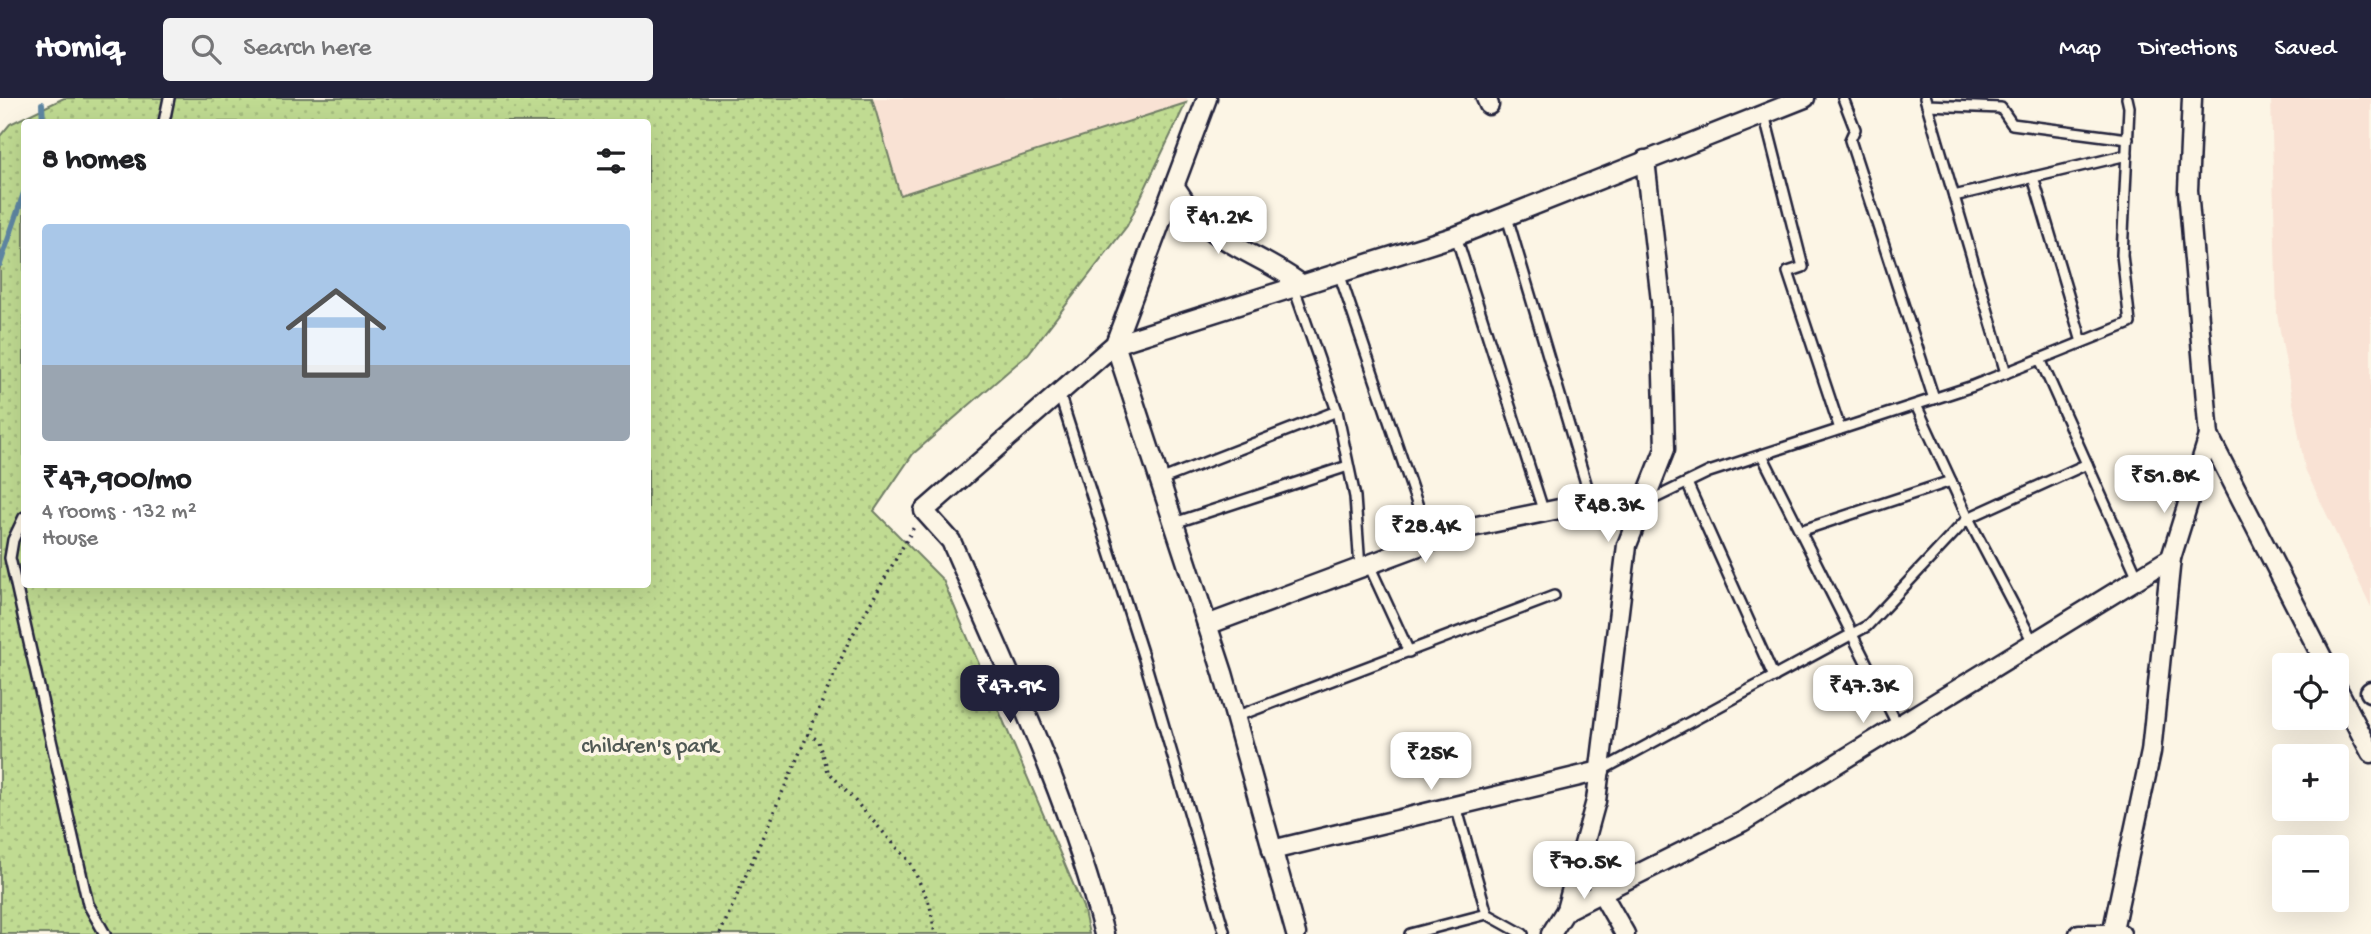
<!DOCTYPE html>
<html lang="en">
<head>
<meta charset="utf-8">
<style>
	body { margin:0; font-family:"Gochi Hand",sans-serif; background:#f2f2f2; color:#202124; height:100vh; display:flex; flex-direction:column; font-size:26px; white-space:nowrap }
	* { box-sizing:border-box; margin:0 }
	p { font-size:23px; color:#757577 }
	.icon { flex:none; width:38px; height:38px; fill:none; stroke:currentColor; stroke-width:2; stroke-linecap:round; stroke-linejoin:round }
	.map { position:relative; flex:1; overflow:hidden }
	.panel { position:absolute; left:21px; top:21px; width:630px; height:469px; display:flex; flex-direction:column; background:#fff; border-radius:7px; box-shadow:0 7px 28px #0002 }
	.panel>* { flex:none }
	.fabs { position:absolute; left:2272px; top:555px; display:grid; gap:14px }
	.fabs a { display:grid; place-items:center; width:77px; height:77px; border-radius:7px; background:#fff; box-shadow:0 7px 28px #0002; font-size:35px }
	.price { position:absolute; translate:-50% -60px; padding:0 16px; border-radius:14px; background:#fff; color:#222; font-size:23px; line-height:46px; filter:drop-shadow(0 2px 4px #0008) }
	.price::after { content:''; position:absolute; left:50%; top:42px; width:21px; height:16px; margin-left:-10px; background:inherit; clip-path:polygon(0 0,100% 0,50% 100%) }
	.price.active { background:#22223b; color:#fff }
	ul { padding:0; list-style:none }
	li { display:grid; align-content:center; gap:14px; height:371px; padding:0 21px }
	li span { display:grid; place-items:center; height:217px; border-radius:7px; color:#555 }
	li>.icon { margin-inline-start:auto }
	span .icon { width:126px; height:126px; fill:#fffc; stroke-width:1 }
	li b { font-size:30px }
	h2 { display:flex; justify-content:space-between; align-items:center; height:84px; padding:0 21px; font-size:30px }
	header { display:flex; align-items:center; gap:42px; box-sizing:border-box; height:98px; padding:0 35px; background:#22223b; color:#fff }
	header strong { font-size:33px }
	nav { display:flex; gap:38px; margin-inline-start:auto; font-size:24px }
	.search { width:490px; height:63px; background:#f2f2f2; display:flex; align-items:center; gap:18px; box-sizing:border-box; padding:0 24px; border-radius:7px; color:#757577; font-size:26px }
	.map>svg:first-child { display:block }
	.built { fill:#f9e2d4 }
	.park { fill:url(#park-dots); stroke:#717e66; stroke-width:2; fill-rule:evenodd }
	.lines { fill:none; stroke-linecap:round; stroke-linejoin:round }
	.stream { stroke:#5f87a3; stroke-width:6 }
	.service-casing { stroke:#22223b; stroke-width:14 }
	.minor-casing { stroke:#22223b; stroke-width:23 }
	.path { stroke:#22223b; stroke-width:3.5; stroke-dasharray:2 5; stroke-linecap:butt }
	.service { stroke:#fcf5e5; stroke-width:9 }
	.minor { stroke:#fcf5e5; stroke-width:18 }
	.labels { text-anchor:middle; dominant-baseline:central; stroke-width:7; stroke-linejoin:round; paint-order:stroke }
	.park-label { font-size:23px; fill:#515a55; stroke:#fcf5e5 }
</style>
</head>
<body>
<header>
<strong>Homiq</strong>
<div class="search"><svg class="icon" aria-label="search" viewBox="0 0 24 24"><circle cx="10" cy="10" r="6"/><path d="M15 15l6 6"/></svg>Search here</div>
<nav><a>Map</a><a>Directions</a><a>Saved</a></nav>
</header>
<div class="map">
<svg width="2371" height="836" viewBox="0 0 2371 836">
	<defs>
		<pattern id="park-dots" width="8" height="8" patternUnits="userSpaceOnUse" patternTransform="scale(1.75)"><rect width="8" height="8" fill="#c0db92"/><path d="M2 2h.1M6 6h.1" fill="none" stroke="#a5bc7f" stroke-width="1.8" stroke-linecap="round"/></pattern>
	</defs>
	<rect width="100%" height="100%" fill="#fcf5e5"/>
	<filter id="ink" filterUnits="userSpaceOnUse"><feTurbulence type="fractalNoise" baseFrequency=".0143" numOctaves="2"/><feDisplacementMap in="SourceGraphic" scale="14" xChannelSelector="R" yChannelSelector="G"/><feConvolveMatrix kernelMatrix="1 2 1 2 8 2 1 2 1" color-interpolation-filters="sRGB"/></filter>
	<g filter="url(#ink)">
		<g class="built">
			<path d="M872 0H1187L1186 5 900 97Z"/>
			<path d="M2271 0H2371V509L2305 371 2277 216Z"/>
		</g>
		<path class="park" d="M64 0H872L900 97 1186 5 1127 128 1028 256 913 356 874 413 943 482 1083 809 1089 836H0V38L10 26ZM24 24H648V486H24Z"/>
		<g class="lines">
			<g class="stream">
				<path d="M42 6 43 24"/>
				<path d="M0 166 24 95"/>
			</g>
			<defs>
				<g id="service">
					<path d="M1843 0 1855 31 1850 42 1934 301"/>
					<path d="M1925 0 2006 275"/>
					<path d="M1927 7 2001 10 2012 26 2128 41"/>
					<path d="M1764 16 1803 169 1788 174 1840 331"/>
					<path d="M164 24 169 0"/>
					<path d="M2033 79 2082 244"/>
					<path d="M1954 98 2127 57"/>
					<path d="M1507 119 1593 409"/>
					<path d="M1456 138 1544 415"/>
					<path d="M1339 175 1430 444"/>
					<path d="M1294 190 1337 313 1355 399 1360 470"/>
					<path d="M2040 261 2138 480"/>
					<path d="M1059 295 1145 564 1225 836"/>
					<path d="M1916 307 1968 420 2033 544"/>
					<path d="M1762 357 1898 628"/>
					<path d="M1160 382 1337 313"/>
					<path d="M1687 385 1774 579"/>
					<path d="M1645 405 1709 374 1973 288 2130 225 2122 157 2129 9 2127 0"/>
					<path d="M24 419 13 442 10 460 88 806 105 836"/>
					<path d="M1174 425 1348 368"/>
					<path d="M1800 433 1951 383"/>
					<path d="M1369 467 1409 554"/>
					<path d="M1235 619 1554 498"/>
					<path d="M1600 673 1867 528 1968 420 2087 366"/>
					<path d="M1456 708 1487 816 1523 836"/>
					<path d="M1410 836 1487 816"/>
				</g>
				<g id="minor">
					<path d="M1486 0 1489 7"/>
					<path d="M1175 89C1182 98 1187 109 1195 117 1222 148 1269 161 1302 187"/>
					<path d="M2209 338 2326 567"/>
					<path d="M1207 527 1467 430 1564 410 1644 405"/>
					<path d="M2336 588 2371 655"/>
					<path d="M2370 594 2371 593"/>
					<path d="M1583 750 1601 794 1625 836"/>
					<path d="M1272 752 1600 673"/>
					<path d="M1566 812 1742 724 2171 460"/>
					<path d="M1104 836C1069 700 1007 572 951 443L924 413 1115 246 1207 0"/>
					<path d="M1296 836 1223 575 1115 246 1456 138 1805 0"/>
					<path d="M1551 836 1566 812 1596 703 1627 447 1665 351 1661 203 1645 62"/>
					<path d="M2079 836H2121"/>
					<path d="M2112 836 2151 654 2171 460 2209 338 2188 92 2192 0"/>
				</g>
			</defs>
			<use href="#service" class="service-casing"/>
			<use href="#minor" class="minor-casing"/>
			<g class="path">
				<path d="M808 636 819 643 828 673 910 764 930 807 935 836"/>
				<path d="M720 836 848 545 914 429"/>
			</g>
			<use href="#service" class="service"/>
			<use href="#minor" class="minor"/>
		</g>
	</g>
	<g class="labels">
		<g class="park-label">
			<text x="650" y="649">children's park</text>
		</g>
	</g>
</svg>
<div class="fabs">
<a><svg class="icon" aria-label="locate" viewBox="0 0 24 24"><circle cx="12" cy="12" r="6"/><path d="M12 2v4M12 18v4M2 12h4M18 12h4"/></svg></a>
<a>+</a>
<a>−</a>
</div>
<b class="price" style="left:1218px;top:158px">₹41.2K</b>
<b class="price" style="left:2164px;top:417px">₹51.8K</b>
<b class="price" style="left:1608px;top:446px">₹48.3K</b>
<b class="price" style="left:1425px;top:467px">₹28.4K</b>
<b class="price active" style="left:1010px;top:627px">₹47.9K</b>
<b class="price" style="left:1863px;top:627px">₹47.3K</b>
<b class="price" style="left:1431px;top:694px">₹25K</b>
<b class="price" style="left:1584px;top:803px">₹70.5K</b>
<section class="panel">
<h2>8 homes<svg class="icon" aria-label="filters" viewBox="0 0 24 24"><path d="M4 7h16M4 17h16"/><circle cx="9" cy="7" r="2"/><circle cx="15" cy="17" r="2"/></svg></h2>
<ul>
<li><span style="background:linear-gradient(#a9c7e8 65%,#9aa5b1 0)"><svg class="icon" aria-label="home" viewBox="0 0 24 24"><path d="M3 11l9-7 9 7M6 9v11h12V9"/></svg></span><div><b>₹47,900/mo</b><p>4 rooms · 132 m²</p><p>House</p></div></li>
</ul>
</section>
</div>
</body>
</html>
